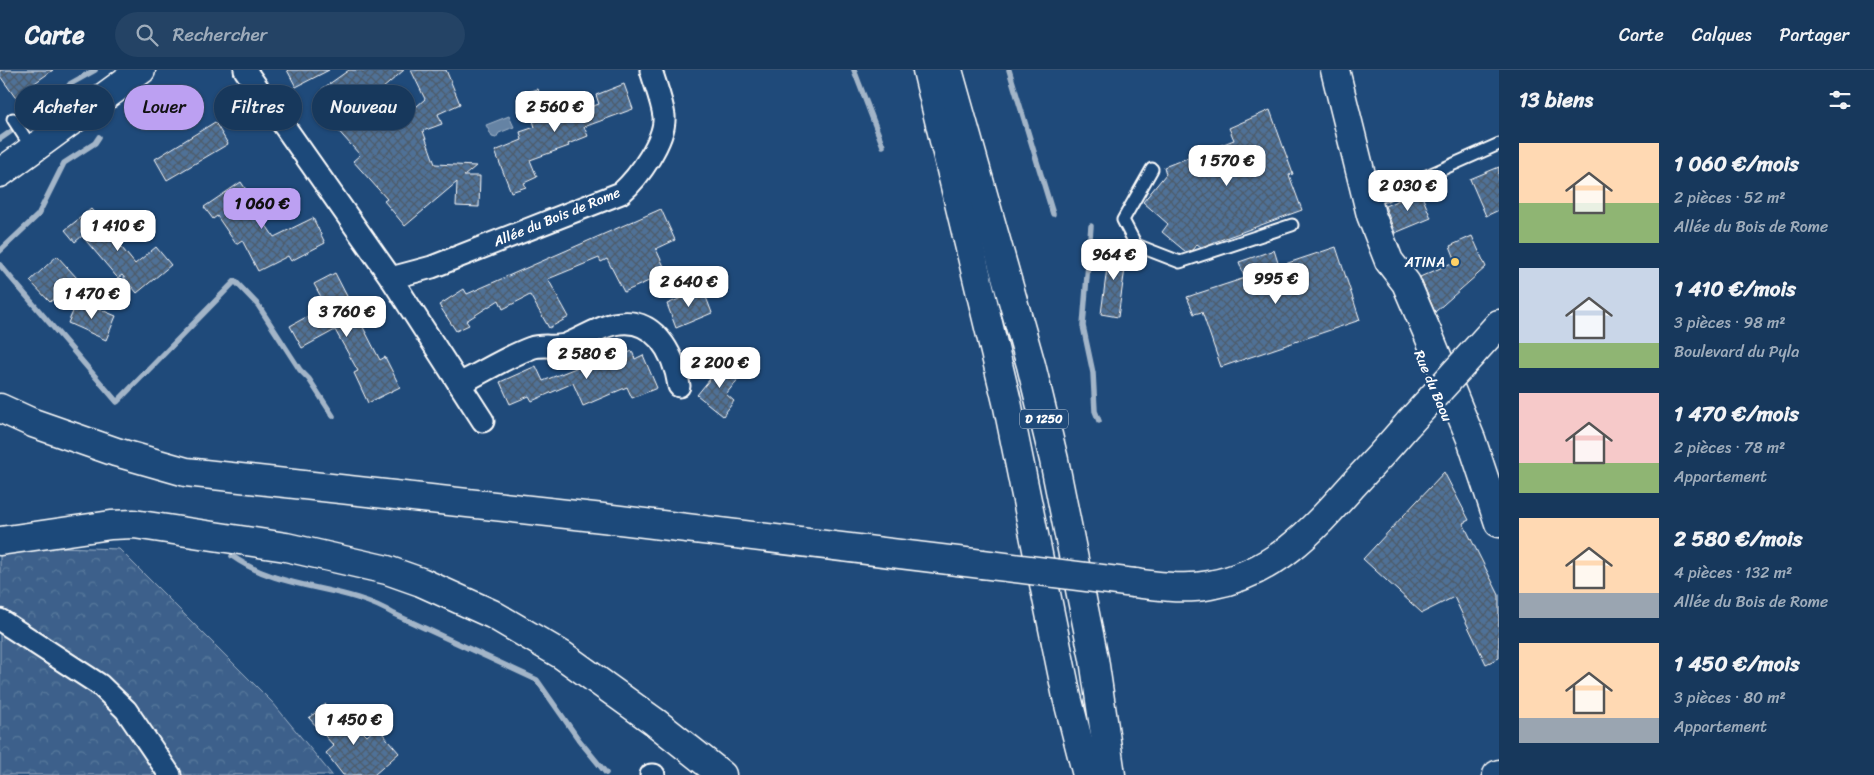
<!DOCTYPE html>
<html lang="fr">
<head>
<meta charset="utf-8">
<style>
	body { margin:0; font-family:Sriracha,sans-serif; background:#244365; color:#f1f3f6; height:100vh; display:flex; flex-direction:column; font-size:19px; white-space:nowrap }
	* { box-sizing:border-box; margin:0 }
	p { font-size:16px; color:#9eacbb }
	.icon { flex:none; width:28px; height:28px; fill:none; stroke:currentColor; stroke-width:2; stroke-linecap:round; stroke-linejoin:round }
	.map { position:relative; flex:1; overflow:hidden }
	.sheet { display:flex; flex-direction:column; background:#17385c; width:375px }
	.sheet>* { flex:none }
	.banner { position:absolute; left:15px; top:15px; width:475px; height:45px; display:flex; gap:10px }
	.price { position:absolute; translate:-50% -42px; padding:0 11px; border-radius:10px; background:#fff; color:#222; font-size:16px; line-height:32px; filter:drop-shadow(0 1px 2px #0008) }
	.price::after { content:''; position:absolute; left:50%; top:30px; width:15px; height:11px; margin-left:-8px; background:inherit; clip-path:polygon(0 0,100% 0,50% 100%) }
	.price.on { background:#bca0f2; color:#111 }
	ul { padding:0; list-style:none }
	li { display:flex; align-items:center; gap:15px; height:125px; padding:0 20px }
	li span { display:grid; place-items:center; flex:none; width:140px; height:100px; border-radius:0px; color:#555 }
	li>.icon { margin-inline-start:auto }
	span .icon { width:60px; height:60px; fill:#fffc; stroke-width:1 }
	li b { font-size:21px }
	h2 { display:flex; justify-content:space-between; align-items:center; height:60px; padding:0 20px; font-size:21px }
	.tag { padding:0 18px; border-radius:22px; background:#17385c; box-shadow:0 1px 4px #0004,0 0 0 1px #365272; font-size:18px; line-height:45px }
	.tag.on { background:#bca0f2; color:#111 }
	header { display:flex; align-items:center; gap:30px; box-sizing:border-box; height:70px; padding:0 25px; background:#17385c; border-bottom:1px solid #365272 }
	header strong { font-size:24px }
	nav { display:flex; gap:28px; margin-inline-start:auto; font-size:18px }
	.search { width:350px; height:45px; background:#244365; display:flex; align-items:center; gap:12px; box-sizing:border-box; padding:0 18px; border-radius:28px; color:#9eacbb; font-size:19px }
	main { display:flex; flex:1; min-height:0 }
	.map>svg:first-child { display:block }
	.forest { fill:url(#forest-crowns); stroke:#9eb0c5 }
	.water { fill:#6583a4; stroke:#a3b5c8 }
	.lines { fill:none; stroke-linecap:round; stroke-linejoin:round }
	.stream { stroke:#a3b5c8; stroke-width:5.5 }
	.building { fill:url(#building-cross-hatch); stroke:#fff }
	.service-casing { stroke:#fff; stroke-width:15 }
	.minor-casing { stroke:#fff; stroke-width:25 }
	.tertiary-casing { stroke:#fff; stroke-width:31 }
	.secondary-casing { stroke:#fff; stroke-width:31 }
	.primary-casing { stroke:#fff; stroke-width:31 }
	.service { stroke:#1f4a7a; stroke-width:11 }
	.minor { stroke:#1f4a7a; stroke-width:21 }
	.tertiary { stroke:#1f4a7a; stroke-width:28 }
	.secondary { stroke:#1f4a7a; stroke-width:28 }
	.primary { stroke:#1f4a7a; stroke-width:28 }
	.tertiary-bridge-casing { stroke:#fff; stroke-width:31; stroke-linecap:butt }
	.tertiary-bridge { stroke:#1f4a7a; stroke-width:28 }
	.poi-dot { fill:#ffd166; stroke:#1f4a7a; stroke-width:2 }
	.labels { text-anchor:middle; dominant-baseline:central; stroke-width:4.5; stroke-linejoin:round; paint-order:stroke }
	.shield { fill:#1f4a7a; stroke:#bcc9d7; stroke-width:1 }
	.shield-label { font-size:12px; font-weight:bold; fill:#fff }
	.street-label { font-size:14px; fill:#fff; stroke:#1f4a7a }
	.poi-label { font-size:14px; fill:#fff; stroke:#1f4a7a; text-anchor:end }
</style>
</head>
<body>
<header>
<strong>Carte</strong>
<div class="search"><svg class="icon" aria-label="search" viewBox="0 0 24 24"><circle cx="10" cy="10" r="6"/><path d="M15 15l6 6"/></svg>Rechercher</div>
<nav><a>Carte</a><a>Calques</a><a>Partager</a></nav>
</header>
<main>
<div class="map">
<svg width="1499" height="705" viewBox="0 0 1499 705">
	<defs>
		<pattern id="forest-crowns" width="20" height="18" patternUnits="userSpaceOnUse" patternTransform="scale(1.25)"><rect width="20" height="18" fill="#3c618b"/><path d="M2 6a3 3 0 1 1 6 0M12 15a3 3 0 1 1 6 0" fill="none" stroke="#59799c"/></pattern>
		<pattern id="building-cross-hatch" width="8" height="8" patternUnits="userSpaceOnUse" patternTransform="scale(1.25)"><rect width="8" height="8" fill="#507197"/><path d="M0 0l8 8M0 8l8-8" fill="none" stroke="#4e5b6a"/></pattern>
	</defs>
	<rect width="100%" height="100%" fill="#1f4a7a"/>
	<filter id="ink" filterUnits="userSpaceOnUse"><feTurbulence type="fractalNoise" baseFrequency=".02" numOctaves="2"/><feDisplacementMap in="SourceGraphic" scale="10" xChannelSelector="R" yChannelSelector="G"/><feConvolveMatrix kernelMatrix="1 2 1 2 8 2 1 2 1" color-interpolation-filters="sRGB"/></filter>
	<g filter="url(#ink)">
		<path class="forest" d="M0 475 119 479 273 633 332 705H0Z"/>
		<path class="water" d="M509 46 514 57 499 63 496 68 492 67 486 55Z"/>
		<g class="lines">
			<g class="stream">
				<path d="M854 0 883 76"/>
				<path d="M1009 0 1053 144"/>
				<path d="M23 53 62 25 70 14 95 0"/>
				<path d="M0 69 13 60"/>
				<path d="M1091 156 1083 256 1093 303 1095 341 1099 351"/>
				<path d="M0 181 38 145 64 93 95 73 99 67"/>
				<path d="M0 195 117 332 235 211 258 235 300 300 309 309 333 346"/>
				<path d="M232 486C284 523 343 513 394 544L537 610 579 670 606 703"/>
			</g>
		</g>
		<g class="building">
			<path d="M0 0H53L15 27 0 6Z"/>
			<path d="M287 0H329L296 17Z"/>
			<path d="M349 0H404L367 32 391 59 425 29 411 0H446L460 34 438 44 442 54 423 61 435 94 476 96 464 106H480L479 137 456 136 457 112 405 156 384 131 387 129 353 91 360 85 326 47 336 38 322 19Z"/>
			<path d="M624 14 633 39 584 57 588 66 568 74 569 76 530 90 537 107 524 113 526 117 511 122 495 81 522 70 520 62 535 57 524 23 538 19 544 36 551 33 557 49 599 34 596 25Z"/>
			<path d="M1270 40 1293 104 1289 105 1302 140 1201 177 1197 174 1192 180 1186 182 1162 162 1168 154 1143 132 1166 104 1164 97 1234 70 1229 58Z"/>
			<path d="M215 52 228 74 167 110 155 89Z"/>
			<path d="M1499 97V140L1486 146 1470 109Z"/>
			<path d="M241 112 249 124 247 127 274 167 313 148 325 173 291 191 288 186 258 201 242 170 236 174 217 146 213 149 204 137Z"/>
			<path d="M1420 121 1431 148 1395 163 1385 136Z"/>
			<path d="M91 139 104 154 108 151 119 164 114 168 135 194 156 177 171 195 137 223 122 205 118 208 116 206 82 166 75 172 65 160Z"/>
			<path d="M661 139 675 170 656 179 667 203 624 222 607 189 601 192 599 188 548 209 569 247 549 258 530 225 503 239 499 230 466 251 469 255 456 261 439 235 464 219 467 224Z"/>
			<path d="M1472 166 1486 197 1435 242 1420 207 1456 191 1450 176Z"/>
			<path d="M1110 175 1128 178 1118 247 1101 244Z"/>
			<path d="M1336 177 1360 250 1221 297 1202 242 1194 244 1187 227 1245 208 1239 192 1274 180 1279 196Z"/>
			<path d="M57 186 77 208 50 232 30 211Z"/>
			<path d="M335 203 380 290 385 287 400 317 368 333 354 303 358 301 335 260 302 278 290 256 326 236 314 214Z"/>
			<path d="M703 219 712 243 676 258 667 234Z"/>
			<path d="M78 230 116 246 106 270 68 253Z"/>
			<path d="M626 278 628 283 632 281 635 289 643 285 657 318 632 328 627 317 583 336 573 313 532 331 529 326 510 334 500 312 536 296 543 311Z"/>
			<path d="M723 293 740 307 726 324 734 331 723 346 697 325Z"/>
			<path d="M1444 402 1469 450 1463 453 1499 525V588L1486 594 1454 527 1422 543 1363 489Z"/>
			<path d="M326 634 349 662 353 660 357 665 361 660 367 666 377 657 399 683 374 705H343L326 683 334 676 309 648Z"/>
		</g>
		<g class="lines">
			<defs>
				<g id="service">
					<path d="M13 49 33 80"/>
					<path d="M1152 99 1123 150 1136 175 1180 192 1292 155"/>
					<path d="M1368 132 1499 74"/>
				</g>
				<g id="minor">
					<path d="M245 0 391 208 483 351"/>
					<path d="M391 208 432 197 621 123C638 108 666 70 664 46 662 31 655 14 651 0"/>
					<path d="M459 314C482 303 506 287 531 278 541 274 554 278 565 275 581 269 597 258 614 254 654 245 674 283 679 316"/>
					<path d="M0 550 100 615 126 640 170 705"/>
					<path d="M651 705H654"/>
				</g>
				<g id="tertiary">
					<path d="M1335 0 1371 145 1389 191 1406 213 1428 264 1471 369 1499 453"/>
					<path d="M0 103 141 0"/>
					<path d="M1472 284 1499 254"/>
					<path d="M0 338 33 353 116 382 186 402 612 449 982 494"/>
					<path d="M1134 513C1159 516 1185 520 1210 515 1275 503 1311 462 1353 415 1372 395 1391 374 1409 353"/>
					<path d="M1497 705 1499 704"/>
				</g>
				<path id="secondary" d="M0 471 111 455 134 454 286 477 387 500 421 512 492 544 562 585 655 652 722 705"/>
				<g id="primary">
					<path d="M927 0 1007 332 1067 627 1087 705"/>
					<path d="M948 0 1031 295 1054 390 1094 589 1111 705"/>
				</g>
			</defs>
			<use href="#service" class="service-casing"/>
			<use href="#minor" class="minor-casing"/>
			<use href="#tertiary" class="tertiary-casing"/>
			<use href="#secondary" class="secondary-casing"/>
			<use href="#primary" class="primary-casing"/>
			<use href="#service" class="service"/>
			<use href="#minor" class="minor"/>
			<use href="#tertiary" class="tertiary"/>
			<use href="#secondary" class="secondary"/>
			<use href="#primary" class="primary"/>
			<defs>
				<g id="tertiary-bridge">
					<path d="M1409 353 1472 284"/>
					<path d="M982 494 1134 513"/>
				</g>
			</defs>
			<use href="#tertiary-bridge" class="tertiary-bridge-casing"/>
			<use href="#tertiary-bridge" class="tertiary-bridge"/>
		</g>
	</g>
	<circle class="poi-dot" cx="1455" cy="192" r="5"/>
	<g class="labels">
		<rect class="shield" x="1020" y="339.5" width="48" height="19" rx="4"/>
		<g class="shield-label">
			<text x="1044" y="349">D 1250</text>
		</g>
		<g class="street-label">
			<text transform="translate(557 147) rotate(-22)">Allée du Bois de Rome</text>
			<text transform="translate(1433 316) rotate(67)">Rue du Baou</text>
		</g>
		<g class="poi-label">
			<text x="1445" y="192">ATINA</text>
		</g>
	</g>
</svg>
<b class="price" style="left:555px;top:63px">2 560 €</b>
<b class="price" style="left:1227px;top:117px">1 570 €</b>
<b class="price" style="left:1408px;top:142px">2 030 €</b>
<b class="price on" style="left:262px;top:160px">1 060 €</b>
<b class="price" style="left:118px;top:182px">1 410 €</b>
<b class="price" style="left:1114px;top:211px">964 €</b>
<b class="price" style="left:1276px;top:235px">995 €</b>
<b class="price" style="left:689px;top:238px">2 640 €</b>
<b class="price" style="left:92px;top:250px">1 470 €</b>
<b class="price" style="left:347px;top:268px">3 760 €</b>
<b class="price" style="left:587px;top:310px">2 580 €</b>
<b class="price" style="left:720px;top:319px">2 200 €</b>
<b class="price" style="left:354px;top:676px">1 450 €</b>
<div class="banner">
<a class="tag">Acheter</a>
<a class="tag on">Louer</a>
<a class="tag">Filtres</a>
<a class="tag">Nouveau</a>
</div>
</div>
<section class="sheet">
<h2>13 biens<svg class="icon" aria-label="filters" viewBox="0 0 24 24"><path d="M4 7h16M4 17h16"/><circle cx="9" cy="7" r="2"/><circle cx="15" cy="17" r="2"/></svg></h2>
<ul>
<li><span style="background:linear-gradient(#ffd9b3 60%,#8fb573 0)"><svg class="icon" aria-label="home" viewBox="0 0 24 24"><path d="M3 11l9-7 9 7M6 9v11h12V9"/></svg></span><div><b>1 060 €/mois</b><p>2 pièces · 52 m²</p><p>Allée du Bois de Rome</p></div></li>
<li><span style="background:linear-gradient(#c9d6e8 75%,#8fb573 0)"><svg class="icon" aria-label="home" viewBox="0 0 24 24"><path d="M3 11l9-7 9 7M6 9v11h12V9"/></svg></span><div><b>1 410 €/mois</b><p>3 pièces · 98 m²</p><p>Boulevard du Pyla</p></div></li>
<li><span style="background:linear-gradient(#f6c9c9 70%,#8fb573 0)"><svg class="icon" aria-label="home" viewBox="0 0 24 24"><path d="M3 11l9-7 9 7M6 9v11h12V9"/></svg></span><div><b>1 470 €/mois</b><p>2 pièces · 78 m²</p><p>Appartement</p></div></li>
<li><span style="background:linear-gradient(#ffd9b3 75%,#9aa5b1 0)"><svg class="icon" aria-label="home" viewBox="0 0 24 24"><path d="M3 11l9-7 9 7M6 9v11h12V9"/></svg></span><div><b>2 580 €/mois</b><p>4 pièces · 132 m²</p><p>Allée du Bois de Rome</p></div></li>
<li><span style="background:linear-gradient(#ffd9b3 75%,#9aa5b1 0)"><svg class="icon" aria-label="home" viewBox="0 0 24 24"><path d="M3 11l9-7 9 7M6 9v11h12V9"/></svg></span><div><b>1 450 €/mois</b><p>3 pièces · 80 m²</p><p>Appartement</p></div></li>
</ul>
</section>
</main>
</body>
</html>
